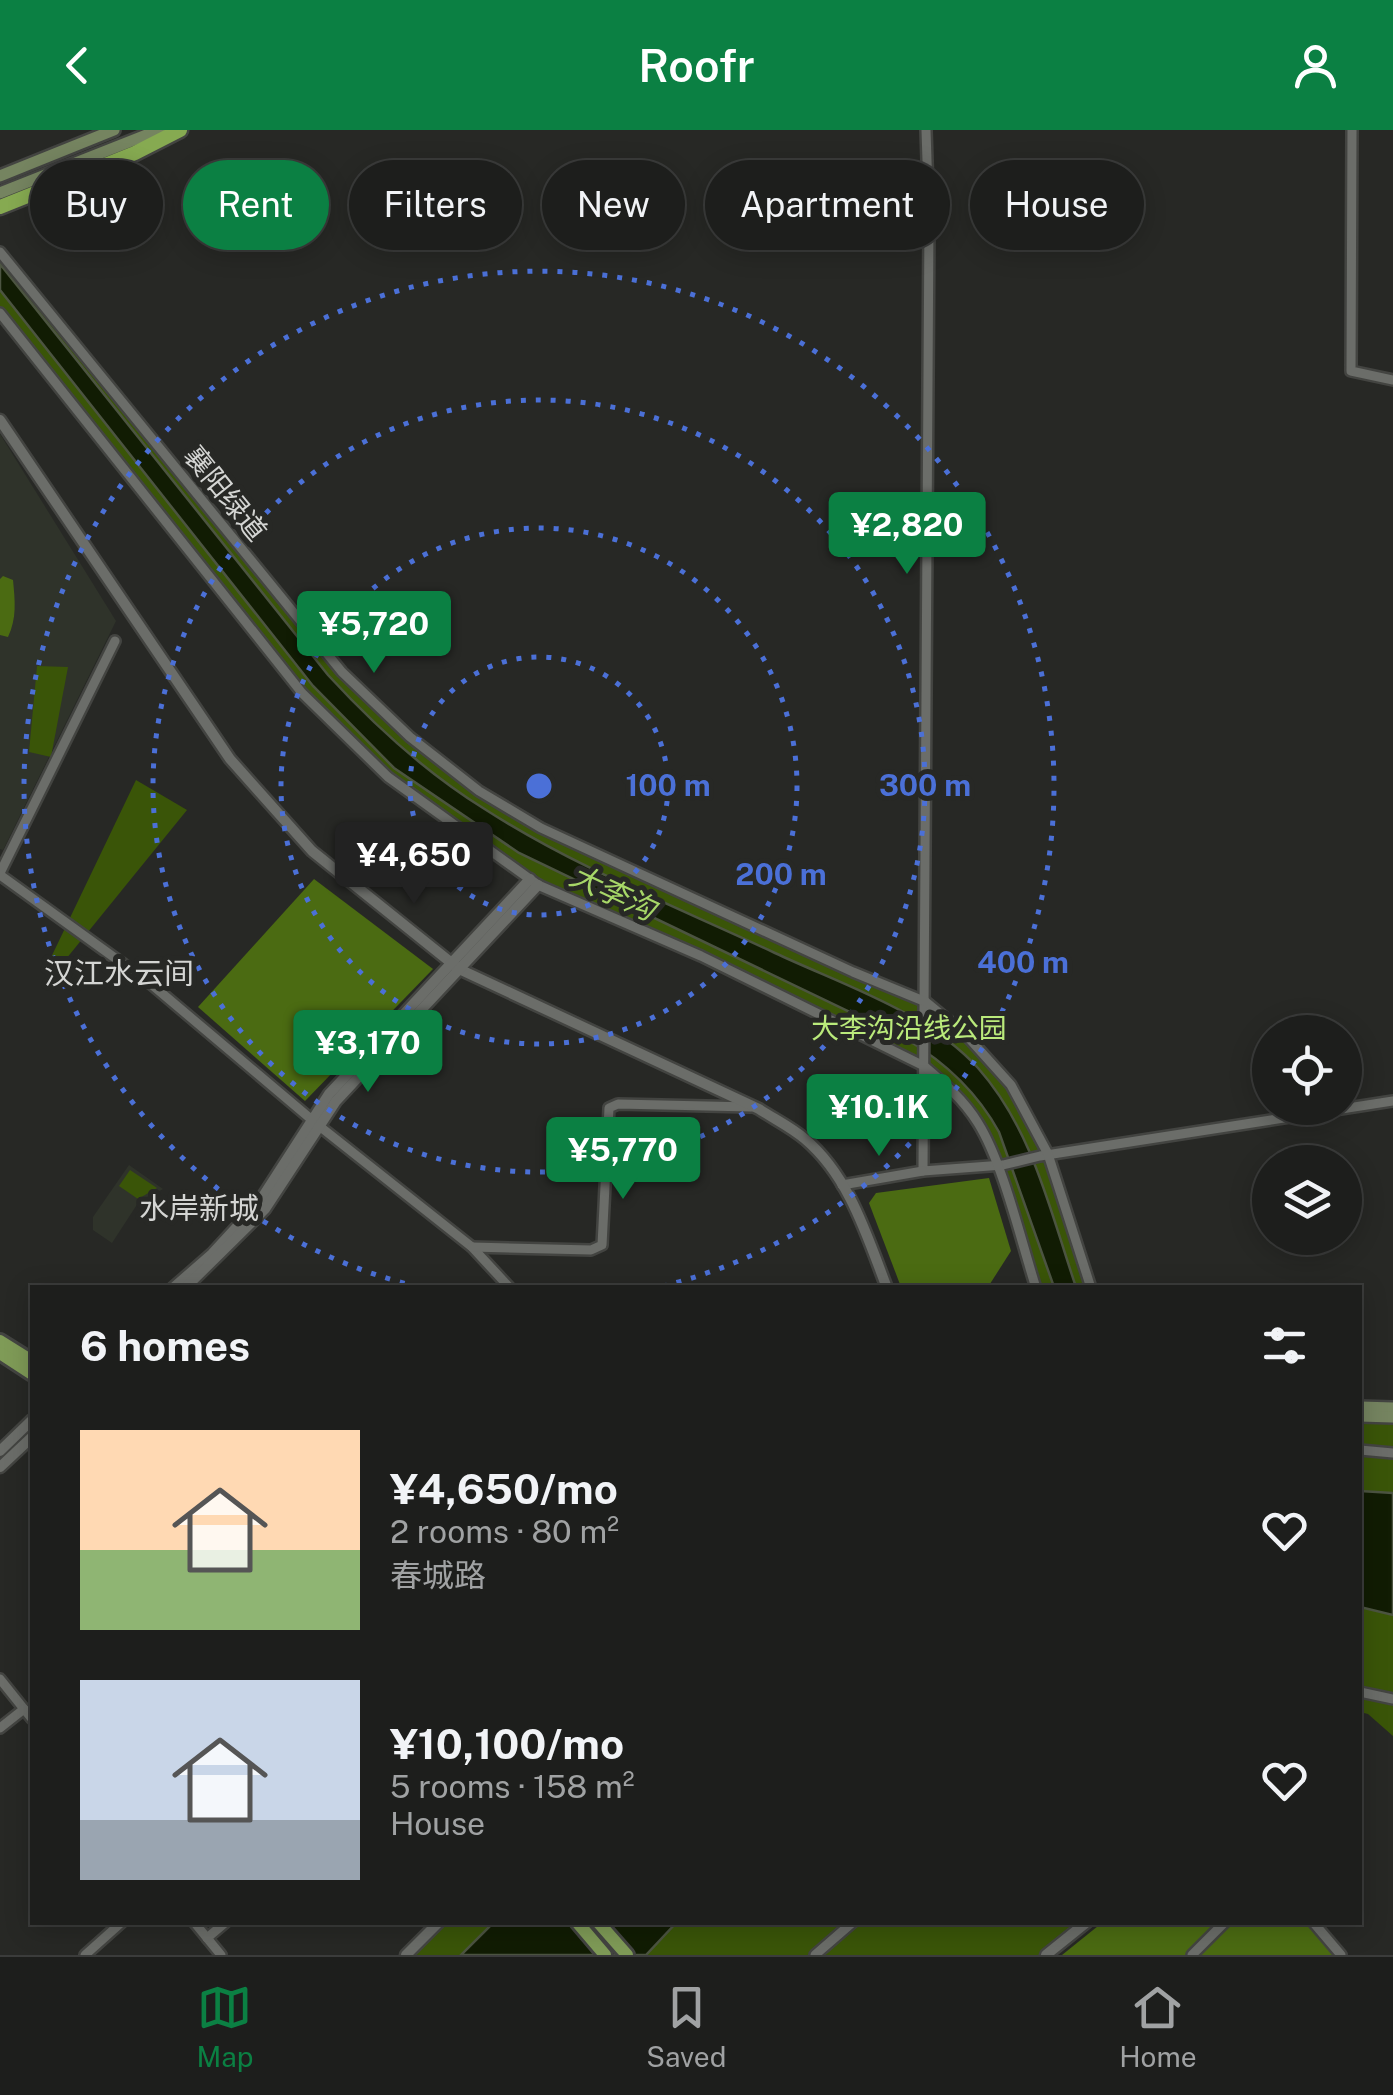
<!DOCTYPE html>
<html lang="en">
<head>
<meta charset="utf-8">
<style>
	body { margin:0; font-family:"Public Sans","Noto Sans SC",sans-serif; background:#252725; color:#f1f3f6; height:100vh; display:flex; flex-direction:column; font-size:38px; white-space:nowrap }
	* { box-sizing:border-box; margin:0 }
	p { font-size:32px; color:#a0a2a3 }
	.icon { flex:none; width:55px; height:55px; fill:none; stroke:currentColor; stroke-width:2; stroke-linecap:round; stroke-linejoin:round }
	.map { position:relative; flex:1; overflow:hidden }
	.details { position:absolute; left:30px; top:1155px; width:1332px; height:640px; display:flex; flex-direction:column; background:#1d1e1c; border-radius:0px; box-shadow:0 5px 25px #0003,0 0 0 2px #3b3c3b }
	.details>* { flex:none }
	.guide { position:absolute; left:30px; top:30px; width:1335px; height:90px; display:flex; gap:20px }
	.controls { position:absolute; left:1252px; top:885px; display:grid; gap:20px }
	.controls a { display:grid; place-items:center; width:110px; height:110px; border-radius:50%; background:#1d1e1c; box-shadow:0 5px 25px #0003,0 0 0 2px #3b3c3b; font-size:50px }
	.price { position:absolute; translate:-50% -85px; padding:0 22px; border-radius:10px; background:#0b8043; color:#fff; font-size:32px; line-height:65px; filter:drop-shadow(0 2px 5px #0008) }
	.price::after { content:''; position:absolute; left:50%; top:60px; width:30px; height:22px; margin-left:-15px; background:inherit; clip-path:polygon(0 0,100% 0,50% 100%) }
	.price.on { background:#222; color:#fff }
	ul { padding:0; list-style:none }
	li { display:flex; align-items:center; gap:30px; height:250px; padding:0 50px }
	li span { display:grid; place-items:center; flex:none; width:280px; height:200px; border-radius:0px; color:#555 }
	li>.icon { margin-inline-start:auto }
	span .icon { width:120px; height:120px; fill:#fffc; stroke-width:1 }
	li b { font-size:42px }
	h2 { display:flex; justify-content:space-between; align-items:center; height:120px; padding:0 50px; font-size:42px }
	.tag { padding:0 35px; border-radius:45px; background:#1d1e1c; box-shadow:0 5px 25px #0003,0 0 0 2px #3b3c3b; font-size:35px; line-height:90px }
	.tag.on { background:#0b8043; color:#fff }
	header { display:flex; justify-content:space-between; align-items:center; height:130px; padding:0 50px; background:#0b8043; color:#fff; font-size:45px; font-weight:600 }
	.menu { display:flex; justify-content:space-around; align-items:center; height:140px; border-top:2px solid #3b3c3b; background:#1d1e1c; font-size:28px; color:#a0a2a3 }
	.menu a { display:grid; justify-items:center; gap:5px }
	.menu .on { color:#0b8043 }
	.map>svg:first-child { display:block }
	.built { fill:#2f332a }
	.green { fill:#3a5508 }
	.forest { fill:#4b6b12 }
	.water { fill:#111c03; stroke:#4c5441; stroke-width:2.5 }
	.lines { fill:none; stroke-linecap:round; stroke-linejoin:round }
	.minor-casing { stroke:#434441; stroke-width:14 }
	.tertiary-casing { stroke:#434441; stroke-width:15 }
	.secondary-casing { stroke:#434441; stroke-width:16 }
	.primary-casing { stroke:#434441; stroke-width:18 }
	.trunk-casing { stroke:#434441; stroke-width:19 }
	.minor { stroke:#6b6d69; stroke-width:9 }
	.tertiary { stroke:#6b6d69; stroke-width:10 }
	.secondary { stroke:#758460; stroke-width:11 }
	.primary { stroke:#7f9b57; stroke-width:12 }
	.trunk { stroke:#86aa51; stroke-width:14 }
	.ring { fill:none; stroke:#4b70d7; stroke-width:5; stroke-dasharray:5 10 }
	.labels { text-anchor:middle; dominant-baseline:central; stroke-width:10; stroke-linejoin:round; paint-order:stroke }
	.street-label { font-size:28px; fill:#d4d5d3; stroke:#272825 }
	.park-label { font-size:28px; fill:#baea7b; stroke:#272825 }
	.water-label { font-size:30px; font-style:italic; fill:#a7d768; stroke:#272825 }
	.neighbourhood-label { font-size:30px; fill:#d4d5d3; stroke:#272825 }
	.centre { fill:#4b70d7; stroke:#272825; stroke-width:5 }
	.ring-label { font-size:30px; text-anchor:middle; font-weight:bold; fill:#4b70d7; stroke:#272825; stroke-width:10; stroke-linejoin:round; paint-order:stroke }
</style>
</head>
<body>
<header><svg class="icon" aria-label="back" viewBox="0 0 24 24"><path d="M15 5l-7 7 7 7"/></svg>Roofr<svg class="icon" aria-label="person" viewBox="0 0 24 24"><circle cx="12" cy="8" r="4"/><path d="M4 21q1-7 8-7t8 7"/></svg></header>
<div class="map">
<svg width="1393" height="1825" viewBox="0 0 1393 1825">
	<rect width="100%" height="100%" fill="#272825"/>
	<g class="built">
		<path d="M0 304 116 491 3 720 0 719Z"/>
		<path d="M129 1035 163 1059 138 1073 112 1113 93 1100V1087Z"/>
	</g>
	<g class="green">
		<path d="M0 122 342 542 410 607 479 661 541 698 926 872 1011 955 1048 1024 1091 1157H1036L996 1036 979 994 924 936 701 826 538 755 388 647 302 563 0 179Z"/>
		<path d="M37 536 68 537 51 627 29 622Z"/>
		<path d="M136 650 187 680 53 845 45 840Z"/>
		<path d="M130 1040 157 1058 138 1069 119 1056Z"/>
		<path d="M1360 1282H1393V1363L1360 1361Z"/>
		<path d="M1360 1477 1393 1485V1606L1368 1584 1360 1582Z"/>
		<path d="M439 1793H493L461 1825H406Z"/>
		<path d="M676 1793H1087L1046 1825H646Z"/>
	</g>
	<g class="forest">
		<path d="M3 446 13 450C15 471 17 488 8 507L0 505V449Z"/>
		<path d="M314 749 433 839 305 971 198 877Z"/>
		<path d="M989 1048 1011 1121 988 1157H901L869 1073 876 1063Z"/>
		<path d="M1103 1792 1313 1793 1341 1825H1062Z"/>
	</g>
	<g class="water">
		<path d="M0 134 328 545C374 595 425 642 483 678 574 737 677 777 775 823 843 855 926 881 978 938 1033 1000 1050 1081 1076 1157H1054L999 1002C977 962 945 932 906 909L519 723 394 638 313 556 0 160Z"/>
		<path d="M1360 1361 1393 1363V1485L1360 1477Z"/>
		<path d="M493 1793H676L646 1825H461Z"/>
	</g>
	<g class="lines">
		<defs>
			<g id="minor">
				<path d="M926 0 929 91 923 1041 1003 1035 1040 1026 1393 971"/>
				<path d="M1352 0 1351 241 1393 250"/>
				<path d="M0 122 342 542 410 607 479 661 541 698 853 842 926 872 966 905 1011 955 1048 1024 1091 1158"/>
				<path d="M0 183 302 563 388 647 538 755 701 826 924 936C944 953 964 970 978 993 1003 1033 1021 1111 1036 1158"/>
				<path d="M0 743 115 511"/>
				<path d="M0 745 151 854 318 995 472 1117 510 1158"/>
				<path d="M842 1055 923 1041"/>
				<path d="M472 1117 591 1120 602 1115 609 978 618 974 751 977"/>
				<path d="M1360 1320 1393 1323"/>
				<path d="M0 1549 32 1589"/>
				<path d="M1360 1562 1393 1569"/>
				<path d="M0 1598 24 1579"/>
				<path d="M194 1792 221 1825"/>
				<path d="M1313 1792 1341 1825"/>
				<path d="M207 1808 226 1792"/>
				<path d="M85 1825 122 1792"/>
				<path d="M815 1825 853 1792"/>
				<path d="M1192 1825 1225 1792"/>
			</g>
			<g id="tertiary">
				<path d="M0 290 230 629 312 721 459 839 759 979C774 989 791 997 805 1009 849 1046 867 1106 887 1158"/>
				<path d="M173 1158 212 1124 258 1074 329 964 530 749"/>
				<path d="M185 1158 265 1079 336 971 538 755"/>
				<path d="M0 1321 32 1290"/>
				<path d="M0 1337 32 1307"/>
				<path d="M406 1825 439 1792"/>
				<path d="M1046 1825 1087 1792"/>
			</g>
			<g id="secondary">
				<path d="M0 46 114 0"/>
				<path d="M0 63 159 0"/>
				<path d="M1360 1277 1393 1278"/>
				<path d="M1360 1286 1393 1287"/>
			</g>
			<g id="primary">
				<path d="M0 1211 32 1231"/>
				<path d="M0 1223 32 1244"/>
				<path d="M577 1792 605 1825"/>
				<path d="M598 1792 627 1825"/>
			</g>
			<path id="trunk" d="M0 77 135 23 180 0"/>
		</defs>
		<use href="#minor" class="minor-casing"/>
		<use href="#tertiary" class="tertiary-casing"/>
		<use href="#secondary" class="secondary-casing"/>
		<use href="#primary" class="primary-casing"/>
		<use href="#trunk" class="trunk-casing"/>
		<use href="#minor" class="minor"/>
		<use href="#tertiary" class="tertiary"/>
		<use href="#secondary" class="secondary"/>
		<use href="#primary" class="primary"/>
		<use href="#trunk" class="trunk"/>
	</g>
	<g class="ring">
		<circle cx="539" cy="656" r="129"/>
		<circle cx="539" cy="656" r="258"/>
		<circle cx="539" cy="656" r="386"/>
		<path d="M419 1157A515 515 0 1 1 659 1157"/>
	</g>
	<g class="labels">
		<g class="street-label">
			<text transform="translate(226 363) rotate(51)">襄阳绿道</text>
		</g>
		<g class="park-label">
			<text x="909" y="897">大李沟沿线公园</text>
		</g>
		<g class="water-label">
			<text transform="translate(613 762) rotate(25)">大李沟</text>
		</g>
		<g class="neighbourhood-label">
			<text x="119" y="843">汉江水云间</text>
			<text x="199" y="1078">水岸新城</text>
		</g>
	</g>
	<circle cx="539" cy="656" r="15" class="centre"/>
	<g class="ring-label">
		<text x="668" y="666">100 m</text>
		<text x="925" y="666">300 m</text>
		<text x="781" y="755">200 m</text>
		<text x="1023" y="843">400 m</text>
	</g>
</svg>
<div class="controls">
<a><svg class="icon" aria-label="locate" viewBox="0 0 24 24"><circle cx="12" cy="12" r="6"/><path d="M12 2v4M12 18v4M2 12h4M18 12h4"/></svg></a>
<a><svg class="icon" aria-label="layers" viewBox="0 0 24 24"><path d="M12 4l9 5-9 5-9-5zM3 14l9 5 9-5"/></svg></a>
</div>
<b class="price" style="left:907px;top:447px">¥2,820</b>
<b class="price" style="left:374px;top:546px">¥5,720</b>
<b class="price on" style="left:414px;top:777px">¥4,650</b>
<b class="price" style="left:368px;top:965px">¥3,170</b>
<b class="price" style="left:879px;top:1029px">¥10.1K</b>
<b class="price" style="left:623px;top:1072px">¥5,770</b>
<div class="guide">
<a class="tag">Buy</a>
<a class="tag on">Rent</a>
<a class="tag">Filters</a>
<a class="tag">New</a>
<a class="tag">Apartment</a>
<a class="tag">House</a>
</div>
<section class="details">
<h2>6 homes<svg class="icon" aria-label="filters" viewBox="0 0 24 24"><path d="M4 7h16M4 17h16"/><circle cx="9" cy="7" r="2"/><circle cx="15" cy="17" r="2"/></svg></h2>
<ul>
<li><span style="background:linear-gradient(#ffd9b3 60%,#8fb573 0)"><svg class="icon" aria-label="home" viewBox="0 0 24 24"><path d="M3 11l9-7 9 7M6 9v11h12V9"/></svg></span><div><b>¥4,650/mo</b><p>2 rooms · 80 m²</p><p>春城路</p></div><svg class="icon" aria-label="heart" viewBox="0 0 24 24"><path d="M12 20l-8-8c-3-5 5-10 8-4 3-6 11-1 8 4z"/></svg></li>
<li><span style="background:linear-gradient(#c9d6e8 70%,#9aa5b1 0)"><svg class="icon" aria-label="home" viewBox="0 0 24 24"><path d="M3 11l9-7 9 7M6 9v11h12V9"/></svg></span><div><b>¥10,100/mo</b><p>5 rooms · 158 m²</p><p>House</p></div><svg class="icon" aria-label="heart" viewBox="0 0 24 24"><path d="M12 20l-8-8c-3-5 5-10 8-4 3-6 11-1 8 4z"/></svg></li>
</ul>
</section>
</div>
<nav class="menu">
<a class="on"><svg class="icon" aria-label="map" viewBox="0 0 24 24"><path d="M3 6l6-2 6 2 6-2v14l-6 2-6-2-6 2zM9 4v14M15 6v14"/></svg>Map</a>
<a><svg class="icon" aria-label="saved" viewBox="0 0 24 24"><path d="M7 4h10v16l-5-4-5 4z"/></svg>Saved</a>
<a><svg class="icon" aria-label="home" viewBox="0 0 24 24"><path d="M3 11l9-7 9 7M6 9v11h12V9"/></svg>Home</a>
</nav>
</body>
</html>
